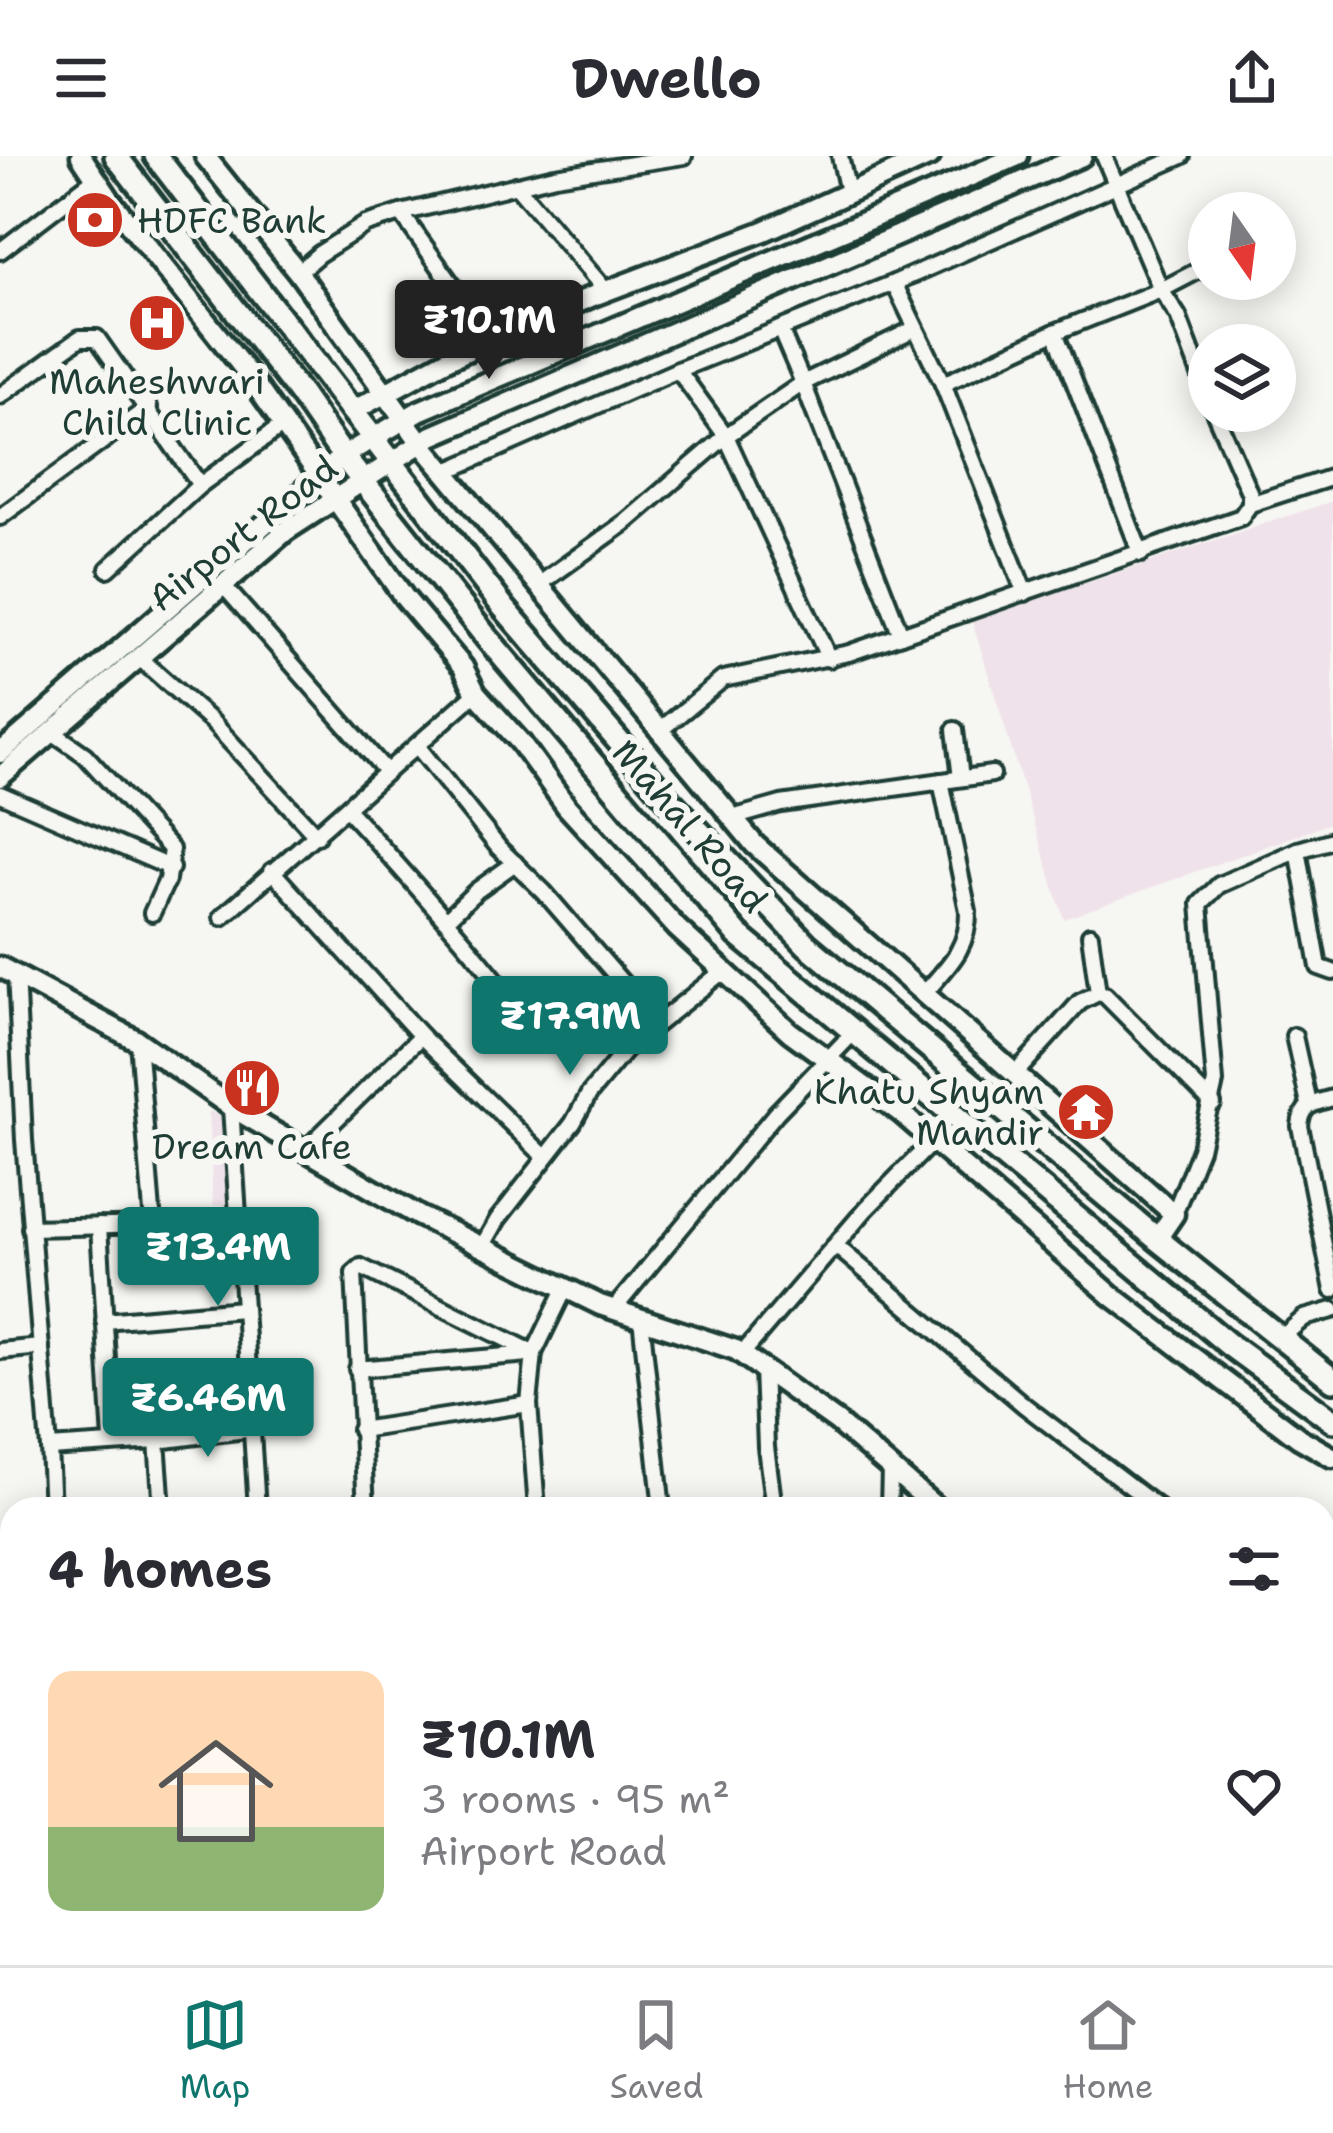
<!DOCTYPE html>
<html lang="en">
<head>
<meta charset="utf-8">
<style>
	body { margin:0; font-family:"Shantell Sans",sans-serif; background:#f2f2f3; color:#2b2b33; height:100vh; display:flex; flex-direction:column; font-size:45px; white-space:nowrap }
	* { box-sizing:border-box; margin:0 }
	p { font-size:39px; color:#7c7c81 }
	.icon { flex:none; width:66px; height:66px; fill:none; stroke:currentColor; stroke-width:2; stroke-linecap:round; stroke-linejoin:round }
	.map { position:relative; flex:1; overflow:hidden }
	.sheet { position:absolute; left:0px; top:1341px; width:1335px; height:468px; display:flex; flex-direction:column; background:#fff; border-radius:36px 36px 0 0; box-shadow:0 6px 30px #0003 }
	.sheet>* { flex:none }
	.needle { width:78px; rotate:166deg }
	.controls { position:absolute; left:1188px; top:36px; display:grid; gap:24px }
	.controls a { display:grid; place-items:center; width:108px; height:108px; border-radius:50%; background:#fff; box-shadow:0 6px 30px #0003; font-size:60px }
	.price { position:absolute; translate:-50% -102px; padding:0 27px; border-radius:12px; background:#0f766e; color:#fff; font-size:39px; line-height:78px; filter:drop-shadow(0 3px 6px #0008) }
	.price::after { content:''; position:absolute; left:50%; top:72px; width:36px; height:27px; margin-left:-18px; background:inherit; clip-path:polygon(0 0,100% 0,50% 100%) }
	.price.active { background:#222; color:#fff }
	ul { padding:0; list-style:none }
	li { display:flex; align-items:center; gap:36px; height:300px; padding:0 48px }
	li span { display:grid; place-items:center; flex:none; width:336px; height:240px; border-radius:24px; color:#555 }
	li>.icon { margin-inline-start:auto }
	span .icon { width:144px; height:144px; fill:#fffc; stroke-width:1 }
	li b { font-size:51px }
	h2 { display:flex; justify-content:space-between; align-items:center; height:144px; padding:0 48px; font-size:51px }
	header { display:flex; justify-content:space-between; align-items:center; height:156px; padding:0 48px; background:#fff; font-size:54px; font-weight:700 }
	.dock { display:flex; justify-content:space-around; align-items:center; height:168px; border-top:3px solid #e1e1e2; background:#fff; font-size:33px; color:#7c7c81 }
	.dock a { display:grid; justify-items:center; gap:6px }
	.dock .active { color:#0f766e }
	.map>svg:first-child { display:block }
	.built { fill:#f0e2ea }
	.green { fill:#b8d48c; stroke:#6c8860; stroke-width:3 }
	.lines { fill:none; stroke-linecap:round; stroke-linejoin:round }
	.minor-casing { stroke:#1f3d34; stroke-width:22 }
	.tertiary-casing { stroke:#1f3d34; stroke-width:27 }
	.secondary-casing { stroke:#1f3d34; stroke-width:30 }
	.minor { stroke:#f6f6f2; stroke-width:14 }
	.tertiary { stroke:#f6f6f2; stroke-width:18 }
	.secondary { stroke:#f6f6f2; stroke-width:21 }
	.labels { text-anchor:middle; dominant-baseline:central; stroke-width:12; stroke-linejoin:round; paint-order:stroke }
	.poi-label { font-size:36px; fill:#1f3d34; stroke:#f6f6f2 }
	.street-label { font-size:36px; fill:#1f3d34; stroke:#f6f6f2 }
</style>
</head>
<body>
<header><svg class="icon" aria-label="menu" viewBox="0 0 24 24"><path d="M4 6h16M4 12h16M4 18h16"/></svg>Dwello<svg class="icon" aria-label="share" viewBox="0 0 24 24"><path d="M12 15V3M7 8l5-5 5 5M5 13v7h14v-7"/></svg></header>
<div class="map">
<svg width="1333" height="1809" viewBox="0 0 1333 1809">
	<rect width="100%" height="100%" fill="#f6f6f2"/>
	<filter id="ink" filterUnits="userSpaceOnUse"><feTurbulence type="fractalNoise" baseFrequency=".00833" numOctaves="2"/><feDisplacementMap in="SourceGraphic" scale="24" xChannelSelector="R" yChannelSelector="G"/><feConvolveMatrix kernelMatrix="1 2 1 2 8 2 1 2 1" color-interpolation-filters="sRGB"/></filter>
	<g filter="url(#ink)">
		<g class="built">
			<path d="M1333 345V666L1064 763 972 465Z"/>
			<path d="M208 955 232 964 235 1049H213Z"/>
		</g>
		<path class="green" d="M460 1797H785V1809H461Z"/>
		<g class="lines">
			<defs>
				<g id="minor">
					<path d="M840 0 848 36"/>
					<path d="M1104 0 1161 134 1178 160 1209 242"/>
					<path d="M516 29 606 135"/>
					<path d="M401 57 492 184"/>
					<path d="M0 95 96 22"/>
					<path d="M298 116 319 98 366 68 401 57 555 20 684 0"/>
					<path d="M894 127 943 228 1025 437"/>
					<path d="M780 173 803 227 914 173"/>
					<path d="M1055 176 1141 398"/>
					<path d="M678 214 726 280 829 503"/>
					<path d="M943 228 1055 176 1161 134 1209 109"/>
					<path d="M0 240 80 182H97L200 329"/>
					<path d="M1214 255 1250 338V348"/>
					<path d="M447 315 678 214 894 127 1182 0"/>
					<path d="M0 361 149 251"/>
					<path d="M108 413 200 329 283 269"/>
					<path d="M223 429 385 614"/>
					<path d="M537 430 626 366 726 280 803 227 901 479"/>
					<path d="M138 501 212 566 317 680"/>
					<path d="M955 574 961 622"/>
					<path d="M51 575 85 599 171 693 167 724 152 757"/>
					<path d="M659 575 723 523 849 497 1241 361 1250 348 1333 321"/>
					<path d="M418 591 499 692 544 736 657 867"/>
					<path d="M0 638 171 712"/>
					<path d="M347 653C411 723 473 793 531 868"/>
					<path d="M732 662 781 648 992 618"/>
					<path d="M1333 684 1298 694 1319 811 1333 816"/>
					<path d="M272 715 421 880 545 1001"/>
					<path d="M222 761 476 537"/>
					<path d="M446 764 476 735 515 707"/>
					<path d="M1090 779 1098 837"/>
					<path d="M16 817 24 984 49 1292 157 1285 162 1353"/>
					<path d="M923 839C947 811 969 793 968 755L941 625"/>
					<path d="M1294 880 1309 948"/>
					<path d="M1014 919 1080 846 1098 837 1105 839 1213 948"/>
					<path d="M1333 942C1314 947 1302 948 1300 970L1333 1134"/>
					<path d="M231 951 257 1353"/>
					<path d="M304 995 421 880"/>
					<path d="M1174 1058 1200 993 1215 926 1200 748 1219 729 1298 694"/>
					<path d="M153 1069 236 1067"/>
					<path d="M99 1070 112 1285"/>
					<path d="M30 1072 153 1069 138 885"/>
					<path d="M483 1089 498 1063 573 967 589 938 627 892 722 816"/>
					<path d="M836 1090 1025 1250 1160 1353"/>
					<path d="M614 1153 776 957 852 878"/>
					<path d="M641 1162 662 1353"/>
					<path d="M104 1165 242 1153"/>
					<path d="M1282 1181 1304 1162 1333 1154"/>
					<path d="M0 1195 41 1191"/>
					<path d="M742 1198 866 1053 932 986"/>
					<path d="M357 1213 529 1198"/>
					<path d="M763 1213 766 1291 774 1353"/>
					<path d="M360 1274 529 1248"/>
					<path d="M157 1285 253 1273"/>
					<path d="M49 1292 52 1353"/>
					<path d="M366 1353 354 1117 361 1111 534 1197"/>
					<path d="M537 1353 529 1248 534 1197 565 1133"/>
					<path d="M889 1353 890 1312"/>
					<path d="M0 1556 12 1554"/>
					<path d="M1323 1622 1333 1624"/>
					<path d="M0 1674 12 1794"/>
					<path d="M352 1797 353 1809"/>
					<path d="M449 1797 450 1809"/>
					<path d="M1027 1797 1030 1809"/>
					<path d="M1149 1797 1152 1809"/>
					<path d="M1276 1797 1280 1809"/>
					<path d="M892 1809 940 1797"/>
				</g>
				<g id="tertiary">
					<path d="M81 0 111 45 245 214 404 441 463 511 476 537 521 587 567 651 677 772 790 876 901 957 1111 1139 1299 1282 1332 1301"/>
					<path d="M205 0 298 116 421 287 755 689 1174 1058 1157 1083"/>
					<path d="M351 256 448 203 593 140 764 75 930 0"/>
					<path d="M0 597 343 300 419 255 1018 0"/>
					<path d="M0 621 286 375 432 280 1082 0"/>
					<path d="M0 811 138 885 231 951 419 1060 600 1149 736 1194 837 1266 938 1353"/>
					<path d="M1323 1418 1333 1417"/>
				</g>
				<g id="secondary">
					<path d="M116 0 298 235 343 300 487 482 738 779 1228 1188 1333 1265"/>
					<path d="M156 0 504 452 670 645 807 789 1157 1083 1333 1224"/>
				</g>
			</defs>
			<use href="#minor" class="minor-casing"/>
			<use href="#tertiary" class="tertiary-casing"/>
			<use href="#secondary" class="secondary-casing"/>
			<use href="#minor" class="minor"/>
			<use href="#tertiary" class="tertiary"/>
			<use href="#secondary" class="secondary"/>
		</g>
	</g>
	<defs>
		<symbol id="bank-disc" viewBox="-11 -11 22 22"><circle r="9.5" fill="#c8321e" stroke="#f6f6f2"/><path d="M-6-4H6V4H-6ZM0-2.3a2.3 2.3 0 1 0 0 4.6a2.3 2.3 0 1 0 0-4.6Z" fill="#fff"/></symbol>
		<symbol id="hospital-disc" viewBox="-11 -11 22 22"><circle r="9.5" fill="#c8321e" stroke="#f6f6f2"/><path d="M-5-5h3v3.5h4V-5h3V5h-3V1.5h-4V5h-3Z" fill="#fff"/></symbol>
		<symbol id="restaurant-disc" viewBox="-11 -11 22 22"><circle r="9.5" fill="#c8321e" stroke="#f6f6f2"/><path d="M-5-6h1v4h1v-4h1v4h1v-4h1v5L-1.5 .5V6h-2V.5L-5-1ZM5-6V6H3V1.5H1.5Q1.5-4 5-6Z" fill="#fff"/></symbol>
		<symbol id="temple-disc" viewBox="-11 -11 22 22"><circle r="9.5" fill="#c8321e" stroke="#f6f6f2"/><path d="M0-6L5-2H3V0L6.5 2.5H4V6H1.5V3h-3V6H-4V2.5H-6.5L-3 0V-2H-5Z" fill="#fff"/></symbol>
	</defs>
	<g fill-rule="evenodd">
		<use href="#bank-disc" x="62" y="31" width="66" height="66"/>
		<use href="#hospital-disc" x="124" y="134" width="66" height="66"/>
		<use href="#restaurant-disc" x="219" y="899" width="66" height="66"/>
		<use href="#temple-disc" x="1053" y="923" width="66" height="66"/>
	</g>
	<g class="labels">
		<g class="poi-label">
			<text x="137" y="64" text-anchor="start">HDFC Bank</text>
			<text x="157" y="225">Maheshwari<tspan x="157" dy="41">Child Clinic</tspan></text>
			<text x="1044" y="935" text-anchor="end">Khatu Shyam<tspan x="1044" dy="41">Mandir</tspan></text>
			<text x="252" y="990">Dream Cafe</text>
		</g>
		<g class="street-label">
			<text transform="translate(243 377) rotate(-38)">Airport Road</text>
			<text transform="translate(690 670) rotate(49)">Mahal Road</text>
		</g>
	</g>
</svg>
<div class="controls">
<a><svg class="needle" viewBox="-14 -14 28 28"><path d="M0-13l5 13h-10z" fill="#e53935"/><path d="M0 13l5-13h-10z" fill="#7c7c81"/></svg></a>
<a><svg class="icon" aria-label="layers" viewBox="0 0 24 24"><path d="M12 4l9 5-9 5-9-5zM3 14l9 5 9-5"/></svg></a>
</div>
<b class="price active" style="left:489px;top:226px">₹10.1M</b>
<b class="price" style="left:570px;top:922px">₹17.9M</b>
<b class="price" style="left:218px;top:1153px">₹13.4M</b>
<b class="price" style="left:208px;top:1304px">₹6.46M</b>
<section class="sheet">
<h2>4 homes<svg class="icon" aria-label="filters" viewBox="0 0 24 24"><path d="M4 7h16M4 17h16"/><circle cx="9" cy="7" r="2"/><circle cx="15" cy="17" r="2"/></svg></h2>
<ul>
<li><span style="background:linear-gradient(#ffd9b3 65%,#8fb573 0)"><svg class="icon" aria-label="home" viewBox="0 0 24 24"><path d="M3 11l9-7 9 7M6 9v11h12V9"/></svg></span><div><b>₹10.1M</b><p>3 rooms · 95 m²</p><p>Airport Road</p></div><svg class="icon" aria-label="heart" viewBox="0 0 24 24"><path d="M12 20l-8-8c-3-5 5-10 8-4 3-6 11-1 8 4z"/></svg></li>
</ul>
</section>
</div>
<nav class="dock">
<a class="active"><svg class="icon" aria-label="map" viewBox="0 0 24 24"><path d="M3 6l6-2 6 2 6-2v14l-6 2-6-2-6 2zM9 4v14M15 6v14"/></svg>Map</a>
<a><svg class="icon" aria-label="saved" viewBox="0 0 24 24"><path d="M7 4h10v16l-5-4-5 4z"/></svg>Saved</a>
<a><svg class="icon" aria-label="home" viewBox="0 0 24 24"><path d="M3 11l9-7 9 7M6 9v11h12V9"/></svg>Home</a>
</nav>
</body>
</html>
